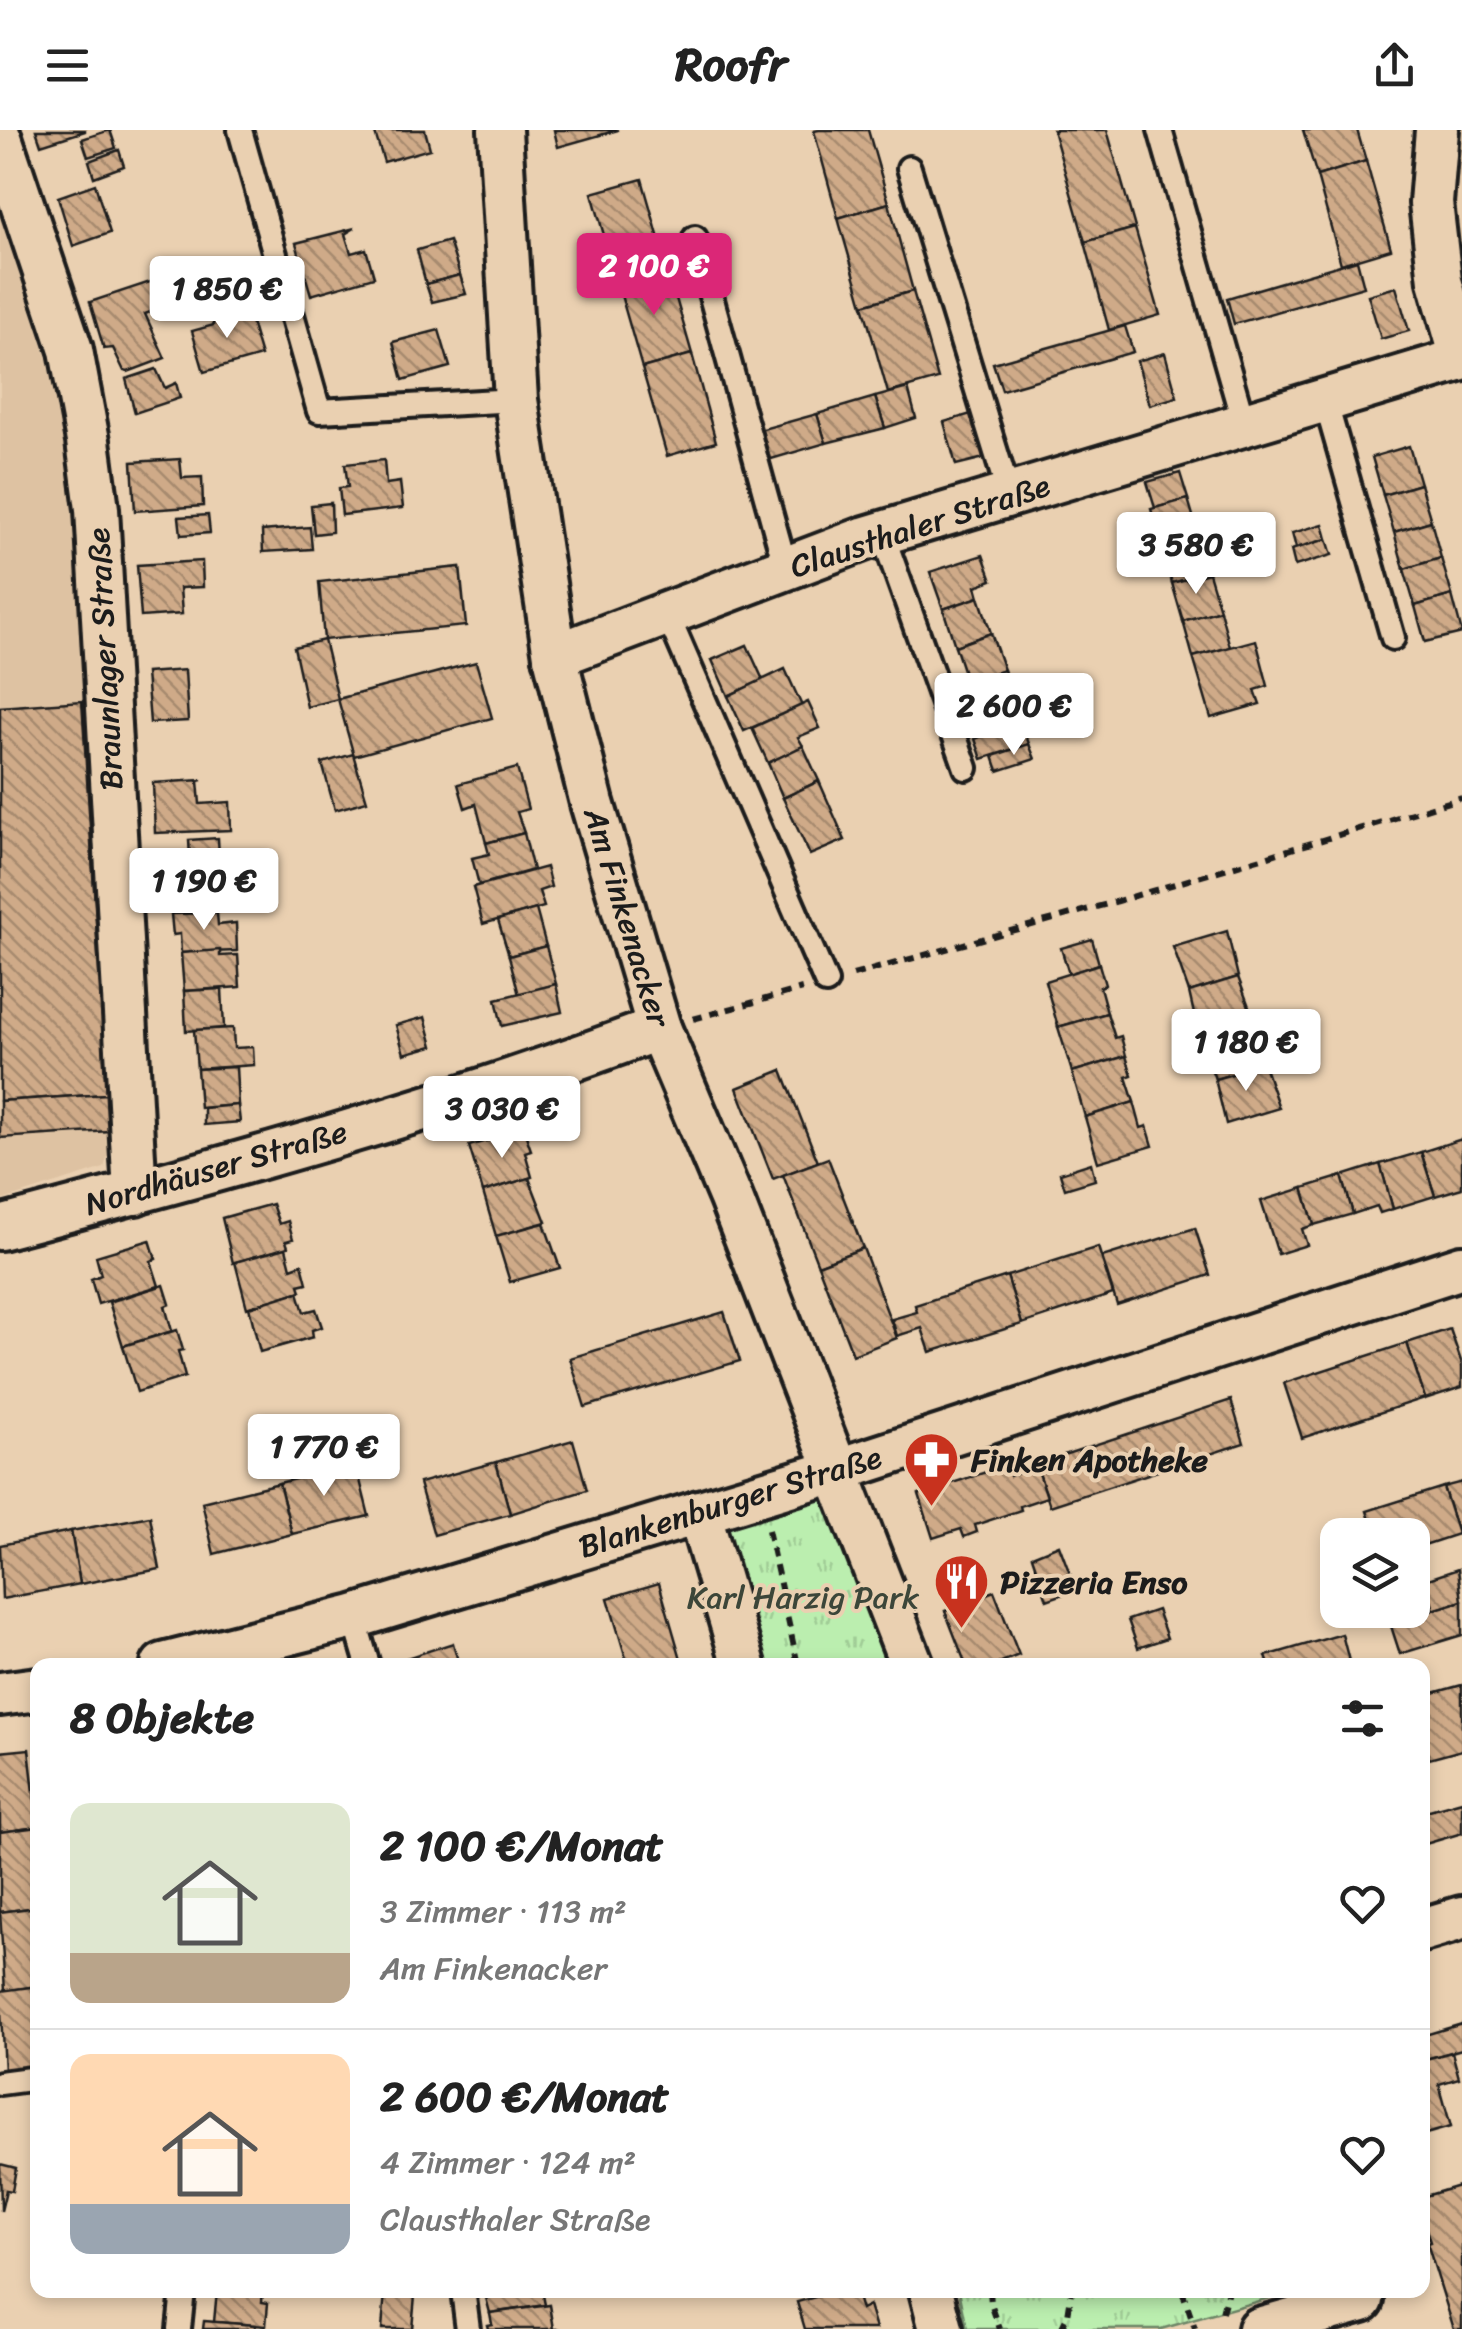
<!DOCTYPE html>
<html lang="de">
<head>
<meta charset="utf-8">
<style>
	body { margin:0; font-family:Sriracha,sans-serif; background:#f2f2f2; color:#222; height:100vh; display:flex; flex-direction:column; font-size:38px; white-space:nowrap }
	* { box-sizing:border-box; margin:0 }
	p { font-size:32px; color:#767676 }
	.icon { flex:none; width:55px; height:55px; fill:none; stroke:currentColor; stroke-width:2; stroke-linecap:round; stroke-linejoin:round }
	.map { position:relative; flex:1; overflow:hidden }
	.drawer { position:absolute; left:30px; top:1528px; width:1400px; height:640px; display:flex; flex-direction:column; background:#fff; border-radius:20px; box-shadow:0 5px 15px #0003 }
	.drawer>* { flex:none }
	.fabs { position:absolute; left:1320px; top:1388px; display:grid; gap:20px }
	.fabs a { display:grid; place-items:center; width:110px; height:110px; border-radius:20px; background:#fff; box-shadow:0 5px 15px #0003; font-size:50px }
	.price { position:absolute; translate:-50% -85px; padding:0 22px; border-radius:10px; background:#fff; color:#222; font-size:32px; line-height:65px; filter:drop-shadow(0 2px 5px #0008) }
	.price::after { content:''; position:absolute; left:50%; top:60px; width:30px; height:22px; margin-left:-15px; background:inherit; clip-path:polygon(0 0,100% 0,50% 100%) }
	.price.on { background:#db2777; color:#fff }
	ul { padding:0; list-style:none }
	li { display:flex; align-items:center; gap:30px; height:250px; padding:0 40px }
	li+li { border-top:2px solid #e0e0e0 }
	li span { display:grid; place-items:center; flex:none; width:280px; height:200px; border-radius:20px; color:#555 }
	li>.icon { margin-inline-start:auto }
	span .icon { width:120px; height:120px; fill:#fffc; stroke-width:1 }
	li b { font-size:42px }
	h2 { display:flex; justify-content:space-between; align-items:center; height:120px; padding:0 40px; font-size:42px }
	header { display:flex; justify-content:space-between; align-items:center; height:130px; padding:0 40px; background:#fff; font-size:45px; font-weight:700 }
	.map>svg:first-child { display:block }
	.built { fill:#dec2a2 }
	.park { fill:url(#park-tufts); stroke:#6c8566; stroke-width:2.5 }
	.building { fill:url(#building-back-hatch); stroke:#1c1c1c; stroke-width:2.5 }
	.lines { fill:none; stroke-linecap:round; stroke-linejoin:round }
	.service-casing { stroke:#1c1c1c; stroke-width:30 }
	.minor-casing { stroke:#1c1c1c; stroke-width:50 }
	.path { stroke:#1c1c1c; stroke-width:6; stroke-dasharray:10 8; stroke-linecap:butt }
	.service { stroke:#ead0b1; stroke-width:22 }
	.minor { stroke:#ead0b1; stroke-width:42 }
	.labels { text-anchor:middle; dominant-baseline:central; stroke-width:8; stroke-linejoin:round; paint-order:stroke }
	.street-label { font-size:32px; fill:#1c1c1c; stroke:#ead0b1 }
	.poi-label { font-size:32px; font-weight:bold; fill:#1c1c1c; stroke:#ead0b1; text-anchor:start }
	.park-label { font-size:32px; fill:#3c4639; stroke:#ead0b1 }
</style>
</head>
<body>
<header><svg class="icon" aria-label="menu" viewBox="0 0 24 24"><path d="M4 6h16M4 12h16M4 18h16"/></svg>Roofr<svg class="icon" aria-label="share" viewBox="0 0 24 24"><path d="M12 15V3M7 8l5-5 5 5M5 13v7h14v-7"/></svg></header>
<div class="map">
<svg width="1462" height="2199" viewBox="0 0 1462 2199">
	<defs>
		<pattern id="park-tufts" width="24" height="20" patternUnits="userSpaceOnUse" patternTransform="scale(2.5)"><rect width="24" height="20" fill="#bbeeaf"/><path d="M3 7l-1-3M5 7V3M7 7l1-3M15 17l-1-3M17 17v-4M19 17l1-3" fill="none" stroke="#a0cc96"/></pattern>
		<pattern id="building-back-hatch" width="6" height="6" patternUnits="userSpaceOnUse" patternTransform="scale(2.5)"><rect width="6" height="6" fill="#cfaa88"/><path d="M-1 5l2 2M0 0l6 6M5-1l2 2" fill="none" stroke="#a78a6e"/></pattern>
	</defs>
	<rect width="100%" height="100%" fill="#ead0b1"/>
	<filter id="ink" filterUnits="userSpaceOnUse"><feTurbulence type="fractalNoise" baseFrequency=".01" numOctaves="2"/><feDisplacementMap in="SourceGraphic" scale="20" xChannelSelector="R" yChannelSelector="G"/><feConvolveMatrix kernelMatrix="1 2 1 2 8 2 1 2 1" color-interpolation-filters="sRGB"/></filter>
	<g filter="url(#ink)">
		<path class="built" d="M0 81 67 292 78 388 114 1004 104 1038 0 1071Z"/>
		<g class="park">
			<path d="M833 1356 898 1535H755L711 1394Z"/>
			<path d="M959 2160H1297L1161 2199H967Z"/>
		</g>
		<g class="building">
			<path d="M36 0H85V1L41 15Z"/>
			<path d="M110 0 116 18 88 27 82 9Z"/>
			<path d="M374 0H425L430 19 384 32Z"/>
			<path d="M554 0H618L558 17Z"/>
			<path d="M819 0H868L889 73 838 88 814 1Z"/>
			<path d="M1053 0H1107L1135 98 1085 112Z"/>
			<path d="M1303 0H1357L1366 31 1317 46Z"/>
			<path d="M119 20 124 36 94 47 89 31Z"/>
			<path d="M1366 31 1391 119 1341 134 1317 46Z"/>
			<path d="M642 49 667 137 617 151 592 63Z"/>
			<path d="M95 54 110 103 73 116 58 67Z"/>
			<path d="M889 73 913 161 863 175 838 88Z"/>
			<path d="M355 98 345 104 351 123 366 119 374 147 311 165 296 113Z"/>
			<path d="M1135 98 1160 185 1109 200 1085 112Z"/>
			<path d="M449 111 460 145 426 154 417 120Z"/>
			<path d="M1357 130 1364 157 1234 194 1227 168Z"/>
			<path d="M667 137 692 224 642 238 617 151Z"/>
			<path d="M460 145 466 164 432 172 426 154Z"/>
			<path d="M153 151 161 178 145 184 165 228 128 242 124 241 113 218 104 219 90 172Z"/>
			<path d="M1396 157 1409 201 1381 209 1368 165Z"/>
			<path d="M913 161 938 249 888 263 863 175Z"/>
			<path d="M247 179 261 226 204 242 192 201 214 195 212 189Z"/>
			<path d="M1125 196 1133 222 1002 260 993 233Z"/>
			<path d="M439 200 450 237 403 250 393 212Z"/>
			<path d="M1165 223 1177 267 1150 275 1137 231Z"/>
			<path d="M692 224 716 312 667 326 642 238Z"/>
			<path d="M156 239 165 258 176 253 180 268 135 283 126 249Z"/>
			<path d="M908 258 916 288 885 298 875 267Z"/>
			<path d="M875 267 885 298 826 313 817 284Z"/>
			<path d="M817 284 826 313 768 330 759 300Z"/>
			<path d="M971 284 984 328 956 335 944 292Z"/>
			<path d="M1409 316 1420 354 1383 365 1372 327Z"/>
			<path d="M180 329 182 348 202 347 203 376 135 381 132 332Z"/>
			<path d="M384 330 386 354 400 352 403 378 342 385 339 358 348 357 345 334Z"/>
			<path d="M1180 343 1188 369 1155 378 1147 352Z"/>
			<path d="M1420 354 1431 391 1394 402 1383 365Z"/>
			<path d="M1188 369 1199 406 1162 416 1151 379Z"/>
			<path d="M331 373 332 402 314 404 311 375Z"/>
			<path d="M208 385 210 403 181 405 179 387Z"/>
			<path d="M1431 391 1441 428 1404 439 1394 402Z"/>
			<path d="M1323 394 1327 409 1296 418 1292 403Z"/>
			<path d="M310 397 312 419 263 422 262 401Z"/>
			<path d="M1199 406 1209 443 1172 453 1162 416Z"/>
			<path d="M1327 409 1332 425 1295 436 1291 420Z"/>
			<path d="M983 425 992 450 976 456 979 467 943 479 930 442Z"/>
			<path d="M1441 428 1452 465 1415 476 1404 439Z"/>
			<path d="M202 431 203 457 180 458 182 484 141 487 137 435Z"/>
			<path d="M460 437 466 496 324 510 319 452Z"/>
			<path d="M1209 443 1220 480 1183 491 1172 453Z"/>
			<path d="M1452 465 1462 503 1425 512 1415 476Z"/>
			<path d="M979 467 991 503 955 516 943 479Z"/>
			<path d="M1220 480 1230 517 1193 527 1183 491Z"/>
			<path d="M991 503 1004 540 967 552 955 516Z"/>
			<path d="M324 510 338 569 307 577 294 517Z"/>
			<path d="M1256 510 1268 556 1255 560 1260 574 1211 588 1193 527Z"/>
			<path d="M747 515 763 550 728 566 712 530Z"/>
			<path d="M476 532 492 588 354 626 338 569Z"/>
			<path d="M785 539 802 576 744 601 728 566Z"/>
			<path d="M185 540 188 591 150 593 146 543Z"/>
			<path d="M1004 540 1016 576 980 588 967 552Z"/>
			<path d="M82 571 107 964 0 971V577Z"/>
			<path d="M808 572 820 598 798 607 803 616 768 633 752 598Z"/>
			<path d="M1016 576 1029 614 982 629 975 609 985 605 980 588Z"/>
			<path d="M1029 614 1035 629 998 641 993 626Z"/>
			<path d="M803 616 819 651 783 668 768 633Z"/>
			<path d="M353 624 367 671 335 680 322 633Z"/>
			<path d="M517 638 528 679 517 682 524 703 486 713 476 674 465 678 458 654Z"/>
			<path d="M202 650 198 651 200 674 230 672 231 700 155 703 153 653Z"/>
			<path d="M819 651 845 710 810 725 783 668Z"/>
			<path d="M524 703 533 740 479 755 472 728 489 724 486 713Z"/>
			<path d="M218 708 219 726 190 728 189 710Z"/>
			<path d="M231 726V743L191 744 190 728Z"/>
			<path d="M546 737 551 757 539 761 544 777 483 794 473 757Z"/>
			<path d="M253 742 255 780 179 784 177 745Z"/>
			<path d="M536 779 546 816 509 826 498 790Z"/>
			<path d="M217 783 218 795 236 793 237 821 181 823 180 804 173 805 171 784Z"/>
			<path d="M1227 801 1238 847 1189 862 1173 817Z"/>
			<path d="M1092 809 1099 834 1069 844 1061 818Z"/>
			<path d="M546 816 556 854 519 865 509 826Z"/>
			<path d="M220 820V826L238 825 240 857 184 861 181 823Z"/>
			<path d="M1099 834 1105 855 1100 857 1107 883 1058 897 1045 851Z"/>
			<path d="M1238 847 1254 890 1199 906 1189 862Z"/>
			<path d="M556 854 562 882 502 896 496 869Z"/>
			<path d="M222 859 224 898 186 901 184 861Z"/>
			<path d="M1107 883 1115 908 1121 906 1126 926 1072 942 1058 897Z"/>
			<path d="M425 887 433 916 404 924 396 895Z"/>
			<path d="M1254 890 1264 935 1215 949 1199 906Z"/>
			<path d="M233 898 234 918 253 917 254 935 197 939 194 900Z"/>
			<path d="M1126 926 1132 945 1126 947 1134 972 1085 987 1072 942Z"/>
			<path d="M1264 935 1279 978 1226 994 1215 949Z"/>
			<path d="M236 937 238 975 200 978 197 939Z"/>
			<path d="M782 940 818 1032 773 1049 737 958Z"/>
			<path d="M107 964 109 1001 0 1008V971Z"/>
			<path d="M1134 972 1141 998 1147 996 1153 1016 1098 1032 1085 987Z"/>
			<path d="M238 975 240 992 204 995V978Z"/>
			<path d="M524 1000 531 1020 525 1022 532 1047 483 1062 469 1016Z"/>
			<path d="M1462 1009V1058L1435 1066 1421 1022Z"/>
			<path d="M1421 1022 1435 1066 1393 1079 1380 1034Z"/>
			<path d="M828 1028 863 1118 818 1135 783 1045Z"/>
			<path d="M1091 1033 1095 1050 1065 1059 1060 1043Z"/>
			<path d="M1380 1034 1393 1079 1380 1083 1377 1076 1353 1084 1342 1046Z"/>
			<path d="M1342 1046 1353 1084 1314 1095 1303 1058Z"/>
			<path d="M529 1048 546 1092 496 1106 483 1062Z"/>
			<path d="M1303 1058 1314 1095 1302 1099 1307 1115 1278 1124 1261 1071Z"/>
			<path d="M272 1074 279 1094 288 1091 293 1109 286 1111 288 1117 233 1133 222 1088Z"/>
			<path d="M544 1093 560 1138 510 1152 496 1106Z"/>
			<path d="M1195 1098 1210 1145 1117 1175 1102 1127Z"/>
			<path d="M150 1110 156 1129 151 1131 159 1156 98 1174 91 1149 101 1145 96 1126Z"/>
			<path d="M1098 1117 1113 1164 1022 1194 1007 1146Z"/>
			<path d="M286 1118 291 1138 302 1134 307 1153 299 1155 301 1161 298 1162 247 1178 235 1132Z"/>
			<path d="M863 1118 897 1208 853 1225 818 1135Z"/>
			<path d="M1007 1146 1022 1194 930 1222 922 1198 897 1206 892 1189 917 1182 915 1175Z"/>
			<path d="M164 1155 170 1174 165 1176 172 1201 123 1216 109 1172Z"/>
			<path d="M298 1162 304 1182 316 1179 322 1197 312 1200 313 1207 260 1222 249 1177Z"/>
			<path d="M724 1182 740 1231 585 1277 570 1228Z"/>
			<path d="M1450 1199 1462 1234V1257L1425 1269 1407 1213Z"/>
			<path d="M177 1200 183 1220 178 1221 185 1247 137 1262 123 1216Z"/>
			<path d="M1407 1213 1425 1268 1302 1308 1284 1253Z"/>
			<path d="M1231 1270 1244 1313 1050 1376 1036 1334Z"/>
			<path d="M573 1310 587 1360 510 1384 496 1332Z"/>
			<path d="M496 1332 510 1384 434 1405 419 1353Z"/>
			<path d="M356 1334 369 1386 292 1404 279 1353Z"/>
			<path d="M1007 1335 1010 1346 1037 1337 1047 1367 1020 1376 1021 1380 975 1395 977 1402 964 1407 961 1399 933 1408 919 1364Z"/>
			<path d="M1462 1352V1403L1458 1404 1443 1357Z"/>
			<path d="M279 1353 292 1404 214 1424 202 1372Z"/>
			<path d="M1443 1357 1458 1404 1412 1419V1405H1375L1367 1381Z"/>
			<path d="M150 1386 160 1439 80 1454 71 1401Z"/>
			<path d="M71 1401 80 1454 2 1469 0 1415Z"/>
			<path d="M1059 1415 1070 1444 1042 1455 1032 1426Z"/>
			<path d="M1458 1439 1462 1471 1434 1480 1425 1450Z"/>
			<path d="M1070 1444 1075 1460 1047 1470 1042 1455Z"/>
			<path d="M659 1453 681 1529 662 1535H628L608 1468Z"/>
			<path d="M994 1461 1019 1525 994 1535H966L945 1481Z"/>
			<path d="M1462 1471V1505L1400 1524 1390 1493Z"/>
			<path d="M1157 1480 1167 1508 1138 1518 1128 1490Z"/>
			<path d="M1342 1504 1350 1535H1269L1266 1526Z"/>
			<path d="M453 1513 459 1535H404L403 1529Z"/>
			<path d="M1462 1555V1620L1429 1629 1422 1605V1566Z"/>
			<path d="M29 1619 38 1697 0 1702V1622Z"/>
			<path d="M1462 1671V1703L1422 1715V1682Z"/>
			<path d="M38 1697V1777L0 1782V1702Z"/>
			<path d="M38 1777V1856L5 1861 0 1782Z"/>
			<path d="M38 1856V1937L4 1942 0 1861Z"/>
			<path d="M1462 1894V1919L1422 1930V1898L1425 1905Z"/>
			<path d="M1452 1922 1459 1948 1439 1954 1451 1997 1422 2005V1930Z"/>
			<path d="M0 2034 16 2038 12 2061 6 2060 1 2081Z"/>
			<path d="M1462 2055V2199H1454L1427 2113 1430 2112 1422 2086V2067Z"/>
			<path d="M217 2160H263L262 2172 268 2173 266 2196 214 2192Z"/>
			<path d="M484 2160H542L545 2175 490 2183Z"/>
			<path d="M841 2160H855L861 2180 869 2176 876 2199H805L797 2172Z"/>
			<path d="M385 2162 415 2165 412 2199H382Z"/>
			<path d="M550 2175 554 2199H561H488L487 2195 492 2194 490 2183Z"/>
			<path d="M204 2191 255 2195V2199H203Z"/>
		</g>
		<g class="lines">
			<defs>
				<g id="service">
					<path d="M240 0 319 281 516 270"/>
					<path d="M1160 0 1244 294"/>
					<path d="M909 38 1009 365"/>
					<path d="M695 108 786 439"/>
					<path d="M1325 270 1393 508"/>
					<path d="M882 403 966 638"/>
					<path d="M667 484 826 852"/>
					<path d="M354 1487 368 1535"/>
					<path d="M0 1953 38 1948"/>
					<path d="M463 2160 468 2199"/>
					<path d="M179 2199 183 2160"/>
				</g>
				<g id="minor">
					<path d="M500 0 516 270 555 526 592 673 659 898 730 1066 912 1535"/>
					<path d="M1437 0 1431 73 1440 151 1462 228"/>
					<path d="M0 8 71 220 88 311 97 379 135 1063"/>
					<path d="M555 526 866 408 1462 229"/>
					<path d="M0 1098C222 1040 444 979 659 898"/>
					<path d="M699 1382 744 1535"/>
					<path d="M163 1535 354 1487 839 1340 1462 1137"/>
					<path d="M0 1564 38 1559"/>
					<path d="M1422 1800 1462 1788"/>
					<path d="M931 2160 941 2199"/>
					<path d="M1259 2199 1362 2170"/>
				</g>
			</defs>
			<use href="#service" class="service-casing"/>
			<use href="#minor" class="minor-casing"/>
			<g class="path">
				<path d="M853 845 1118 771 1462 668"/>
				<path d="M693 889 802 859"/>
				<path d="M768 1400 798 1535"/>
				<path d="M990 2160 991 2174 1000 2199"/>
				<path d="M1182 2160 1195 2199"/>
				<path d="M1222 2183 1228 2160"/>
				<path d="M1061 2199 1068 2185 1072 2160"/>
			</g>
			<use href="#service" class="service"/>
			<use href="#minor" class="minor"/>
		</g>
	</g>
	<defs>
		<symbol id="pharmacy-pin" viewBox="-11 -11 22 30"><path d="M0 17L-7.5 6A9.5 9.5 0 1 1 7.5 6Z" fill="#c8321e" stroke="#ead0b1"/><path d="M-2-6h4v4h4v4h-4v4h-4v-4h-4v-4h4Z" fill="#fff"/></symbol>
		<symbol id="restaurant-pin" viewBox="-11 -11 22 30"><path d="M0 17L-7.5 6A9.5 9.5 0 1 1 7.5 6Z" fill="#c8321e" stroke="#ead0b1"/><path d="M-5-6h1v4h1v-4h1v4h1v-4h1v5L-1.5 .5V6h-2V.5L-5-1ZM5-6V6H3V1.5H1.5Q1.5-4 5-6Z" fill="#fff"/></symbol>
	</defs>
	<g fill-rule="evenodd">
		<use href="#pharmacy-pin" x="900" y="1298" width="63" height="86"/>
		<use href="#restaurant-pin" x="930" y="1420" width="63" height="86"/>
	</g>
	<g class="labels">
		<g class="street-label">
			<text transform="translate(920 396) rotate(-18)">Clausthaler Straße</text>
			<text transform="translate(105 529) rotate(-93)">Braunlager Straße</text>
			<text transform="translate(627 787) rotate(73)">Am Finkenacker</text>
			<text transform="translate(216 1038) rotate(-16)">Nordhäuser Straße</text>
			<text transform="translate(730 1372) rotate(-17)">Blankenburger Straße</text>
		</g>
		<g class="poi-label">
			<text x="971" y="1330">Finken Apotheke</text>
			<text x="1000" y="1452">Pizzeria Enso</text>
		</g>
		<g class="park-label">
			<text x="803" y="1467">Karl Harzig Park</text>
		</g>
	</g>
</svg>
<div class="fabs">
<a><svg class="icon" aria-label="layers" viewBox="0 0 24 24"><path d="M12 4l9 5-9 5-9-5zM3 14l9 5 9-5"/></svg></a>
</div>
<b class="price on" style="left:654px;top:188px">2 100 €</b>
<b class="price" style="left:227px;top:211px">1 850 €</b>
<b class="price" style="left:1196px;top:467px">3 580 €</b>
<b class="price" style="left:1014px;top:628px">2 600 €</b>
<b class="price" style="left:204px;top:803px">1 190 €</b>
<b class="price" style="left:1246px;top:964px">1 180 €</b>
<b class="price" style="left:502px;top:1031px">3 030 €</b>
<b class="price" style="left:324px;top:1369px">1 770 €</b>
<section class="drawer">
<h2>8 Objekte<svg class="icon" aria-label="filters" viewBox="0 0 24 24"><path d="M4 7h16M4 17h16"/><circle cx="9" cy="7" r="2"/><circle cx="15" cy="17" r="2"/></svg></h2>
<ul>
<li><span style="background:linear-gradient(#dfe7d0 75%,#b9a48a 0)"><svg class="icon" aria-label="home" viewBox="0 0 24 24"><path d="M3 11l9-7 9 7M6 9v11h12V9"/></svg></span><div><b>2 100 €/Monat</b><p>3 Zimmer · 113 m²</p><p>Am Finkenacker</p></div><svg class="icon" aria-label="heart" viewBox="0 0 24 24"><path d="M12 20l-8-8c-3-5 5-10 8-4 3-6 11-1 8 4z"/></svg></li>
<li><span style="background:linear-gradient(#ffd9b3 75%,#9aa5b1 0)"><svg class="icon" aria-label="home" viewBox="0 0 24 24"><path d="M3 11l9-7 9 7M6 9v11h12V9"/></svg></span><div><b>2 600 €/Monat</b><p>4 Zimmer · 124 m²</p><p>Clausthaler Straße</p></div><svg class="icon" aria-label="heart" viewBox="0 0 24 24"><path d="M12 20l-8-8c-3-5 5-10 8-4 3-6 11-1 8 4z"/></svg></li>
</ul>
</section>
</div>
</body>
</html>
